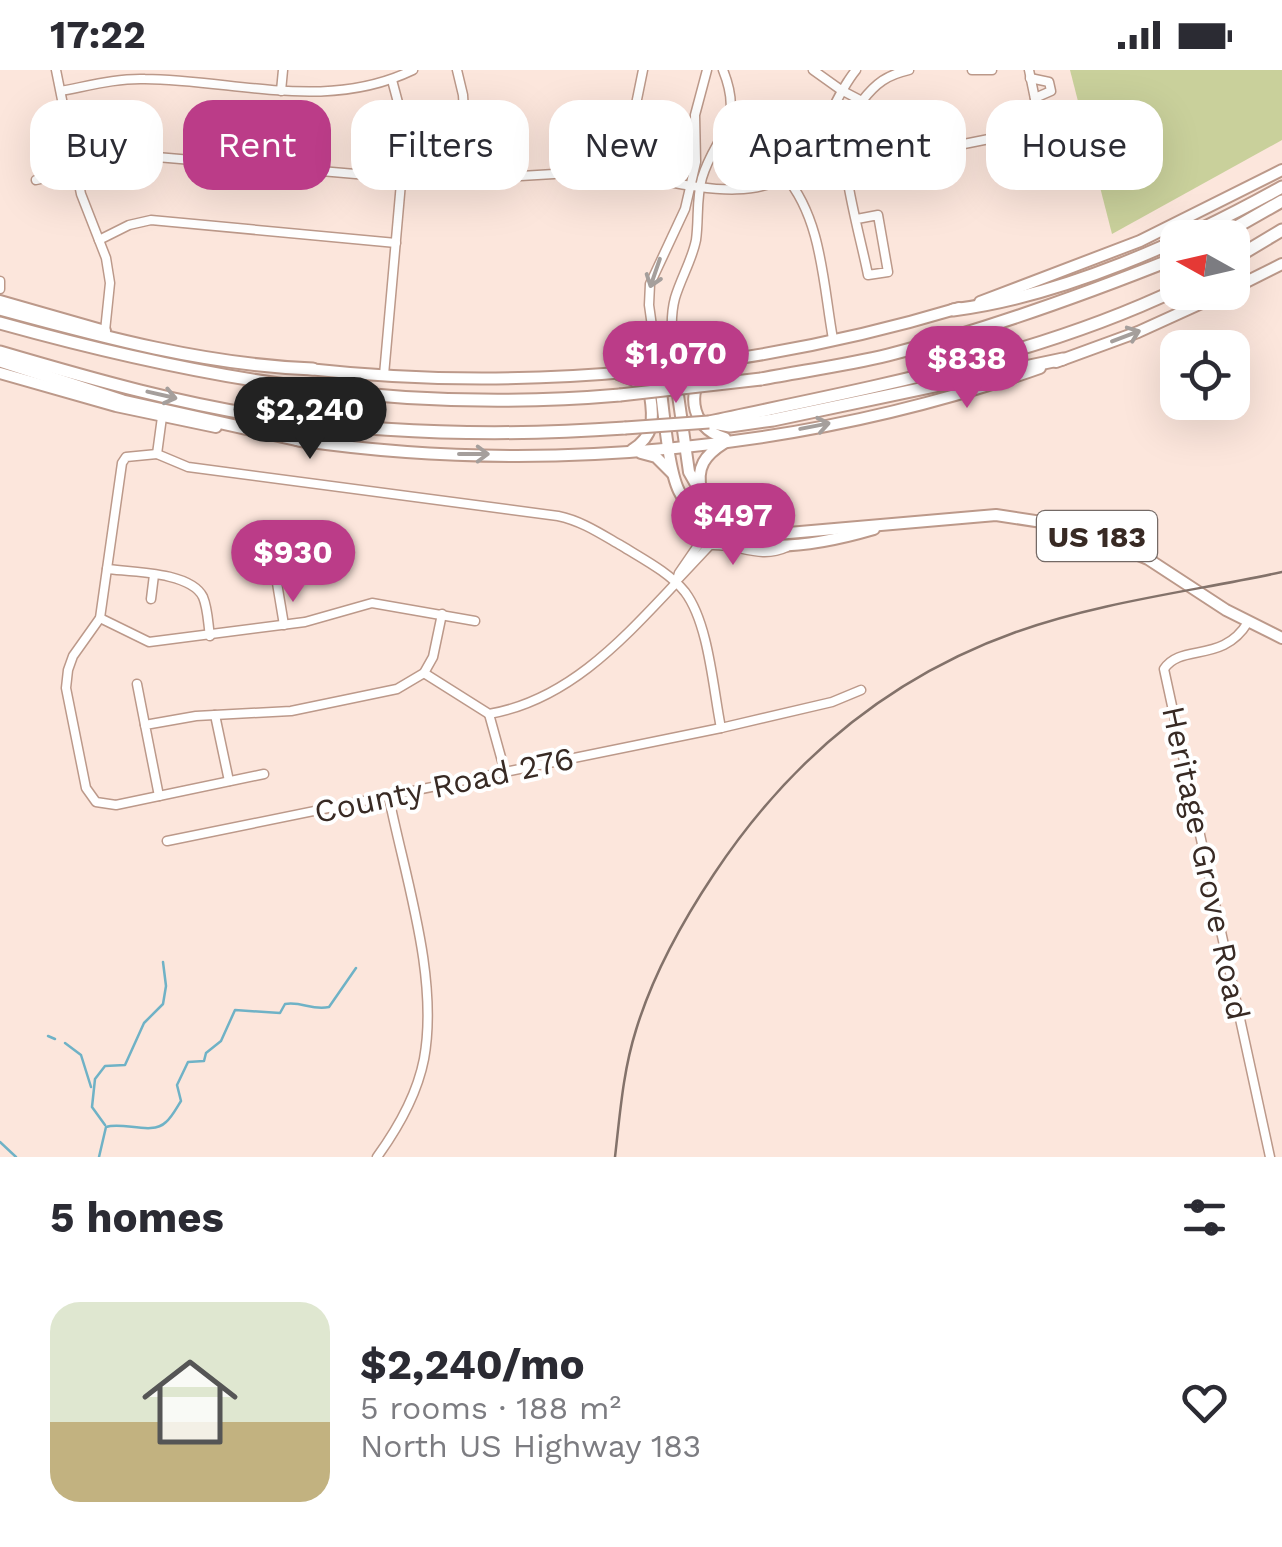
<!DOCTYPE html>
<html lang="en">
<head>
<meta charset="utf-8">
<style>
	body { margin:0; font-family:"Work Sans",sans-serif; background:#f7f7f7; color:#2b2b33; height:100vh; display:flex; flex-direction:column; font-size:38px; white-space:nowrap }
	* { box-sizing:border-box; margin:0 }
	p { font-size:32px; color:#7c7c81 }
	.icon { flex:none; width:55px; height:55px; fill:none; stroke:currentColor; stroke-width:2; stroke-linecap:round; stroke-linejoin:round }
	.map { position:relative; height:1087px; overflow:hidden }
	.panel { display:flex; flex-direction:column; background:#fff; flex:1 }
	.panel>* { flex:none }
	.guide { position:absolute; left:30px; top:30px; width:1222px; height:90px; display:flex; gap:20px }
	.needle { width:65px; rotate:278deg }
	.tools { position:absolute; left:1160px; top:150px; display:grid; gap:20px }
	.tools a { display:grid; place-items:center; width:90px; height:90px; border-radius:20px; background:#fff; box-shadow:0 10px 40px #0002; font-size:50px }
	.price { position:absolute; translate:-50% -85px; padding:0 22px; border-radius:35px; background:#bb3c88; color:#fff; font-size:32px; line-height:65px; filter:drop-shadow(0 2px 5px #0008) }
	.price::after { content:''; position:absolute; left:50%; top:60px; width:30px; height:22px; margin-left:-15px; background:inherit; clip-path:polygon(0 0,100% 0,50% 100%) }
	.price.selected { background:#222; color:#fff }
	ul { padding:0; list-style:none }
	li { display:flex; align-items:center; gap:30px; height:250px; padding:0 50px }
	li span { display:grid; place-items:center; flex:none; width:280px; height:200px; border-radius:30px; color:#555 }
	li>.icon { margin-inline-start:auto }
	span .icon { width:120px; height:120px; fill:#fffc; stroke-width:1 }
	li b { font-size:42px }
	h2 { display:flex; justify-content:space-between; align-items:center; height:120px; padding:0 50px; font-size:42px }
	.pill { padding:0 35px; border-radius:30px; background:#fff; box-shadow:0 10px 40px #0002; font-size:35px; line-height:90px }
	.pill.selected { background:#bb3c88; color:#fff }
	.status { display:flex; justify-content:space-between; align-items:center; height:70px; padding:0 50px; background:#fff; direction:ltr }
	.status svg { height:28px; fill:currentColor }
	.map>svg:first-child { display:block }
	.green { fill:#c9d09b }
	.lines { fill:none; stroke-linecap:round; stroke-linejoin:round }
	.stream { stroke:#6fb2c6; stroke-width:2.5 }
	.minor-casing { stroke:#bc998a; stroke-width:11 }
	.major-casing { stroke:#bc998a; stroke-width:14 }
	.highway-casing { stroke:#bc998a; stroke-width:15 }
	.minor { stroke:#fff; stroke-width:8 }
	.major { stroke:#fff; stroke-width:10 }
	.highway { stroke:#fff; stroke-width:11 }
	.rail { stroke:#83726a; stroke-width:2.5 }
	.highway-bridge-casing { stroke:#bc998a; stroke-width:15; stroke-linecap:butt }
	.highway-bridge { stroke:#fff; stroke-width:11 }
	.oneway { stroke:#a59f9c }
	.labels { text-anchor:middle; dominant-baseline:central; stroke-width:8; stroke-linejoin:round; paint-order:stroke }
	.shield { fill:#fff; stroke:#746a66; stroke-width:2.5 }
	.shield-label { font-size:30px; font-weight:bold; fill:#382a24 }
	.street-label { font-size:32px; fill:#382a24; stroke:#fff }
</style>
</head>
<body>
<div class="status"><b>17:22</b><svg viewBox="0 0 49 12"><path d="M0 12V9h3v3zM5 12V6h3v6zM10 12V3h3v9zM15 12V0h3v12zM26 1h20v11H26zM47 4h2v5h-2z"/></svg></div>
<div class="map">
<svg width="1282" height="1087" viewBox="0 0 1282 1087">
	<rect width="100%" height="100%" fill="#fce6dc"/>
	<path class="green" d="M1070 0H1282V70L1112 164Z"/>
	<g class="lines">
		<g class="stream">
			<path d="M48 966 55 969"/>
			<path d="M65 973 81 985 91 1017"/>
			<path d="M105 1055 92 1037 95 1009 105 996 125 995 144 953 163 934 166 916 163 892"/>
			<path d="M0 1072 16 1087"/>
			<path d="M99 1087 106 1057C123 1051 152 1066 166 1052 172 1047 177 1037 181 1031L177 1015 188 992 204 991 206 983 221 971 235 940 280 943 285 934C302 931 312 941 329 937L356 898"/>
		</g>
		<defs>
			<g id="minor">
				<path d="M56 0 81 124 106 188 110 213 105 261"/>
				<path d="M457 0 463 25 468 109 554 104"/>
				<path d="M643 0 633 49 635 106C683 113 762 138 800 94 824 67 833 28 856 0"/>
				<path d="M813 0 841 20 862 31C857 42 849 54 846 66 839 95 862 173 868 205L888 202 878 145 857 149"/>
				<path d="M972 0H992"/>
				<path d="M1030 8 1049 12 1051 21 1035 28"/>
				<path d="M61 21C88 16 117 8 145 9 237 10 326 42 413 0"/>
				<path d="M281 21 283 0"/>
				<path d="M862 31C876 13 887 5 909 0"/>
				<path d="M851 55 888 73 893 85 899 87 994 68 1007 70 1042 63 1029 0"/>
				<path d="M785 106C822 149 823 214 833 269"/>
				<path d="M36 110 145 86 402 108"/>
				<path d="M1015 114 1051 105 1042 63 1062 62 1072 102 1051 105"/>
				<path d="M99 170 129 155 151 150 396 173"/>
				<path d="M0 211V219"/>
				<path d="M674 297C673 275 669 250 675 228 681 208 692 190 696 170 699 149 696 129 702 108 715 64 745 55 723 0"/>
				<path d="M658 299 649 235 650 214 685 139 696 92 695 45 707 0"/>
				<path d="M384 305 404 79V55L392 10"/>
				<path d="M162 347 157 384 188 397 558 446C582 451 601 464 622 476 643 489 670 503 685 522 709 554 713 619 721 658"/>
				<path d="M157 384 126 387 122 393 100 548 73 586 68 600 66 618 86 718 96 732 116 735 264 704"/>
				<path d="M257 487 290 491"/>
				<path d="M273 489 284 555"/>
				<path d="M107 499C132 502 191 502 203 527 208 539 208 554 210 566"/>
				<path d="M679 508 710 475C738 473 759 490 787 477"/>
				<path d="M151 529 154 505"/>
				<path d="M100 548 149 572 305 552 372 533 475 551"/>
				<path d="M1248 552C1223 594 1181 573 1164 599L1270 1087"/>
				<path d="M424 603 489 644C569 630 623 569 676 513L679 503 710 458"/>
				<path d="M137 614 145 655"/>
				<path d="M489 644 502 691"/>
				<path d="M215 645 229 711"/>
				<path d="M159 726 145 655 196 646 291 641 397 619 424 603 433 587 442 544"/>
				<path d="M167 771 721 658 832 632 861 620"/>
				<path d="M377 1087C398 1058 417 1025 424 989 439 908 405 807 389 728"/>
			</g>
			<g id="major">
				<path d="M1232 219 1282 194"/>
				<path d="M0 231 105 261"/>
				<path d="M980 232 1140 171 1282 100"/>
				<path d="M672 264 686 283 704 290"/>
				<path d="M1056 292 1138 262 1226 222"/>
				<path d="M715 295C683 313 689 359 725 368"/>
				<path d="M674 297 689 402 709 437 735 457 777 464 996 445 1068 456 1148 489 1226 540 1282 568"/>
				<path d="M308 299C526 323 749 301 959 238"/>
				<path d="M627 299 646 286 654 267"/>
				<path d="M658 299C663 329 667 397 679 421 716 496 809 478 874 459"/>
				<path d="M0 303 116 336 216 357"/>
				<path d="M618 304 634 310 650 325C654 350 654 366 632 380"/>
				<path d="M297 370C542 406 807 380 1040 298"/>
				<path d="M641 383 656 387 672 403"/>
				<path d="M701 420C696 397 705 385 724 373"/>
			</g>
			<g id="highway">
				<path d="M1217 168 1282 131"/>
				<path d="M1232 190 1282 160"/>
				<path d="M0 239C103 267 206 295 313 299"/>
				<path d="M953 240C1063 226 1185 171 1282 117"/>
				<path d="M0 253C208 311 403 344 620 325"/>
				<path d="M0 282C92 309 186 336 282 349 395 364 512 366 625 358"/>
				<path d="M0 291 123 331 303 371"/>
				<path d="M761 309C803 301 847 295 888 285 987 260 1083 225 1178 187"/>
				<path d="M709 352C867 318 1031 289 1178 219"/>
				<path d="M713 353 730 356 773 350 1063 289"/>
			</g>
		</defs>
		<use href="#minor" class="minor-casing"/>
		<use href="#major" class="major-casing"/>
		<use href="#highway" class="highway-casing"/>
		<use href="#minor" class="minor"/>
		<use href="#major" class="major"/>
		<use href="#highway" class="highway"/>
		<path class="rail" d="M615 1087C620 1044 623 1001 636 960 653 904 682 852 714 804 789 691 887 608 1016 562 1100 532 1194 521 1282 502"/>
		<defs>
			<g id="highway-bridge">
				<path d="M620 325 761 309"/>
				<path d="M625 358 709 352"/>
			</g>
		</defs>
		<use href="#highway-bridge" class="highway-bridge-casing"/>
		<use href="#highway-bridge" class="highway-bridge"/>
	</g>
	<defs><path id="oneway-shaft" d="M-6 0H5M1.5-3L5.5 0L1.5 3" fill="none" stroke-width="1.6" stroke-linecap="round" stroke-linejoin="round" transform="scale(2.5)"/></defs>
	<g class="oneway">
		<use href="#oneway-shaft" transform="translate(655 203) rotate(109)"/>
		<use href="#oneway-shaft" transform="translate(1126 266) rotate(-21)"/>
		<use href="#oneway-shaft" transform="translate(162 325) rotate(13)"/>
		<use href="#oneway-shaft" transform="translate(815 356) rotate(-11)"/>
		<use href="#oneway-shaft" transform="translate(474 384)"/>
	</g>
	<g class="labels">
		<rect class="shield" x="1037" y="441" width="120" height="50" rx="8"/>
		<g class="shield-label">
			<text x="1097" y="466">US 183</text>
		</g>
		<g class="street-label">
			<text transform="translate(444 715) rotate(-12)">County Road 276</text>
			<text transform="translate(1206 793) rotate(78)">Heritage Grove Road</text>
		</g>
	</g>
</svg>
<div class="tools">
<a><svg class="needle" viewBox="-14 -14 28 28"><path d="M0-13l5 13h-10z" fill="#e53935"/><path d="M0 13l5-13h-10z" fill="#7c7c81"/></svg></a>
<a><svg class="icon" aria-label="locate" viewBox="0 0 24 24"><circle cx="12" cy="12" r="6"/><path d="M12 2v4M12 18v4M2 12h4M18 12h4"/></svg></a>
</div>
<b class="price" style="left:676px;top:336px">$1,070</b>
<b class="price" style="left:967px;top:341px">$838</b>
<b class="price selected" style="left:310px;top:392px">$2,240</b>
<b class="price" style="left:733px;top:498px">$497</b>
<b class="price" style="left:293px;top:535px">$930</b>
<div class="guide">
<a class="pill">Buy</a>
<a class="pill selected">Rent</a>
<a class="pill">Filters</a>
<a class="pill">New</a>
<a class="pill">Apartment</a>
<a class="pill">House</a>
</div>
</div>
<section class="panel">
<h2>5 homes<svg class="icon" aria-label="filters" viewBox="0 0 24 24"><path d="M4 7h16M4 17h16"/><circle cx="9" cy="7" r="2"/><circle cx="15" cy="17" r="2"/></svg></h2>
<ul>
<li><span style="background:linear-gradient(#dfe7d0 60%,#c2b280 0)"><svg class="icon" aria-label="home" viewBox="0 0 24 24"><path d="M3 11l9-7 9 7M6 9v11h12V9"/></svg></span><div><b>$2,240/mo</b><p>5 rooms · 188 m²</p><p>North US Highway 183</p></div><svg class="icon" aria-label="heart" viewBox="0 0 24 24"><path d="M12 20l-8-8c-3-5 5-10 8-4 3-6 11-1 8 4z"/></svg></li>
</ul>
</section>
</body>
</html>
